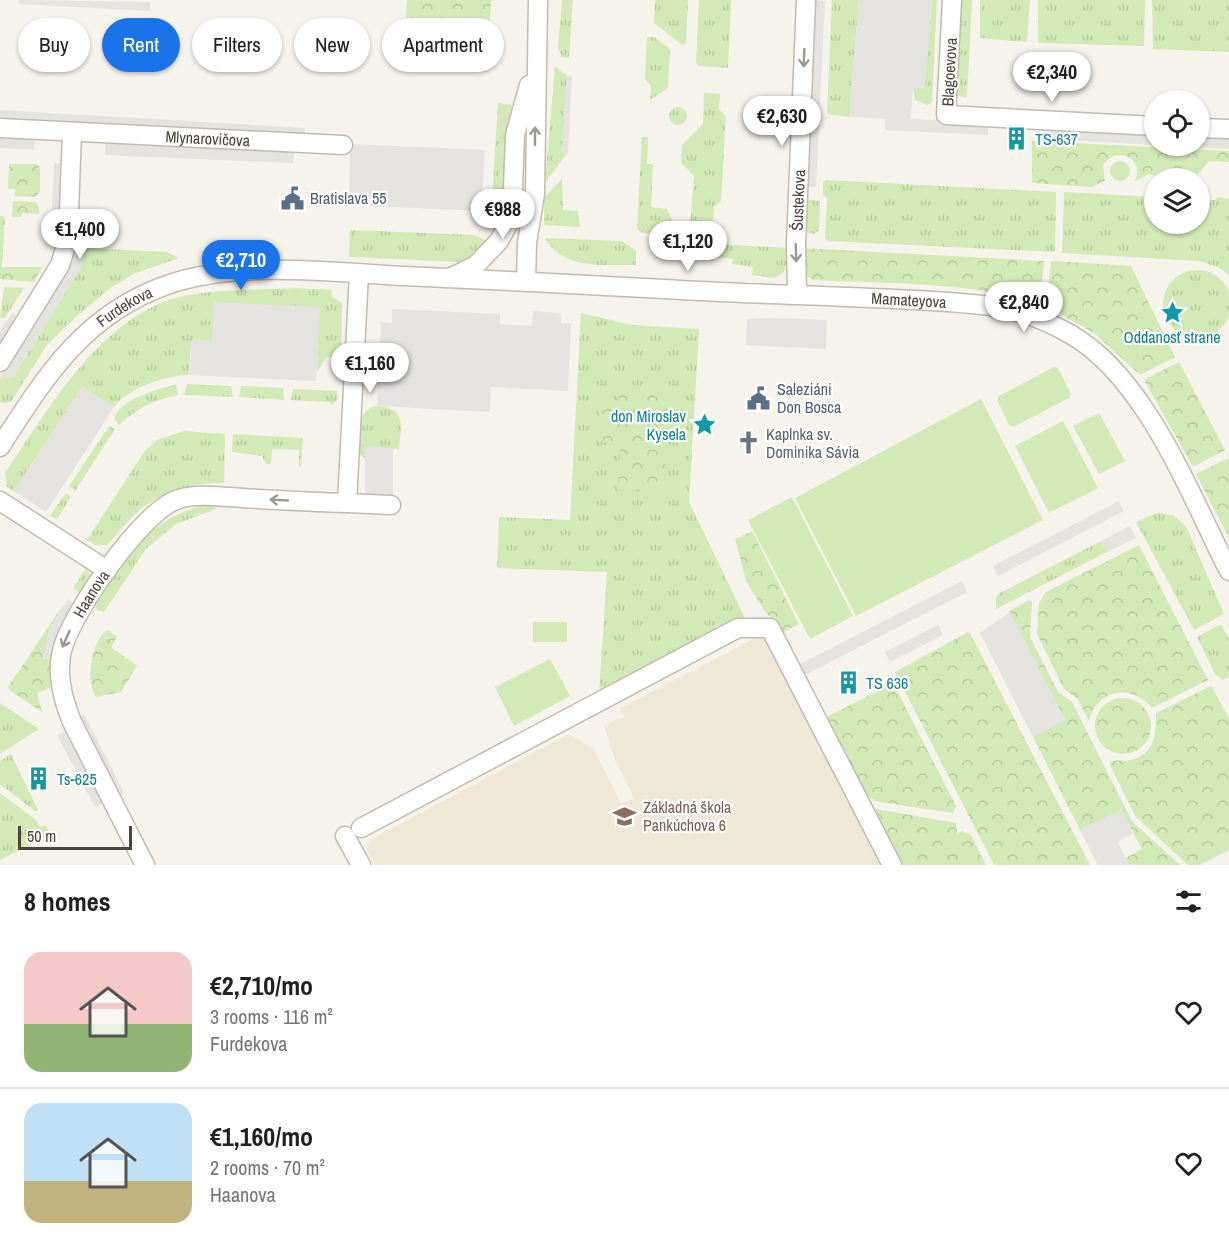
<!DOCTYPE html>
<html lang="en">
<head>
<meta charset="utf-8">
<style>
	body { margin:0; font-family:"Archivo Narrow",sans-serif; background:#f6f6f6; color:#202124; height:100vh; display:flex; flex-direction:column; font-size:22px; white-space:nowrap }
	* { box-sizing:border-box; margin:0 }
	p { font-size:20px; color:#757577 }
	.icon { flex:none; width:33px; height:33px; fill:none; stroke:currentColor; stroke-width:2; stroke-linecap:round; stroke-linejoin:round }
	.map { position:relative; height:865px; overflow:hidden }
	.panel { display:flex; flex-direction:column; background:#fff; flex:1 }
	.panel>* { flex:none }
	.hud { position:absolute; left:18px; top:18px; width:600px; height:54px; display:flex; gap:12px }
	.controls { position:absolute; left:1144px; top:90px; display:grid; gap:12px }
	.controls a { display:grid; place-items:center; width:66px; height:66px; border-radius:50%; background:#fff; box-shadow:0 2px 4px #0004; font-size:30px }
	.scale { position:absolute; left:18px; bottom:15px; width:114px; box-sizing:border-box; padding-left:6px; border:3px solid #4b4439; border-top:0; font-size:16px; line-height:21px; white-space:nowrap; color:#4b4439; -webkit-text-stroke:4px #fff; paint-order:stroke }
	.price { position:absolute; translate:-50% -51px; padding:0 14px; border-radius:21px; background:#fff; color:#222; font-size:20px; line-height:39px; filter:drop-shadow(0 2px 3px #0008) }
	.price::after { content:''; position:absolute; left:50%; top:36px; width:18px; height:14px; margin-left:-9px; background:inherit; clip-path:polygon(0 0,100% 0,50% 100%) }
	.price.active { background:#1a73e8; color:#fff }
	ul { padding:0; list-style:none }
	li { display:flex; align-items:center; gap:18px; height:150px; padding:0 24px }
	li+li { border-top:2px solid #e0e0e0 }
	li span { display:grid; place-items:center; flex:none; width:168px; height:120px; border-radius:18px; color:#555 }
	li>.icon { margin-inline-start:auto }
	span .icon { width:72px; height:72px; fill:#fffc; stroke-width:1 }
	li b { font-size:26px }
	h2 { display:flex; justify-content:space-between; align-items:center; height:72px; padding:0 24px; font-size:26px }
	.pill { padding:0 21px; border-radius:27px; background:#fff; box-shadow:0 2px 4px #0004; font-size:21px; line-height:54px }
	.pill.active { background:#1a73e8; color:#fff }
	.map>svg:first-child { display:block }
	.education { fill:#efe8d6 }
	.grass { fill:url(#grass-tufts) }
	.park { fill:url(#park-crowns) }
	.pitch { fill:#d2eab5 }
	.parking { fill:#e5e3e0 }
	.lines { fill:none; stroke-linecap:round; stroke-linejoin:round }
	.minor-casing { stroke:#c2bbae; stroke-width:21 }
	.minor { stroke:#fff; stroke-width:18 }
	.oneway { stroke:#9c9892 }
	.labels { text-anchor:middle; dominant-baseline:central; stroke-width:4.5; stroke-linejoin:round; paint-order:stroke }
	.street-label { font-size:16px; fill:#4b4439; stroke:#fff }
	.culture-label { font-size:16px; fill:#0d838f; stroke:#fff; text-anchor:start }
	.service-label { font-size:16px; fill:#4e5e75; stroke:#fff; text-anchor:start }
	.worship-label { font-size:16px; fill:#5b616d; stroke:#fff; text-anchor:start }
	.education-label { font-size:16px; fill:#785e54; stroke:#fff; text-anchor:start }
</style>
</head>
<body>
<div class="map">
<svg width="1229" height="865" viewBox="0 0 1229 865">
	<defs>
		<pattern id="grass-tufts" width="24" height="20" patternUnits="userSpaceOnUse" patternTransform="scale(1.5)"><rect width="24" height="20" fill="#d2eab5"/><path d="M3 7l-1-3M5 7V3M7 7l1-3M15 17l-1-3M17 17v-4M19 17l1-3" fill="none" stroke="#b6ca9c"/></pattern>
		<pattern id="park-crowns" width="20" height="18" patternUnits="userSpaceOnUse" patternTransform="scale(1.5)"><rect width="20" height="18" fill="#d2eab5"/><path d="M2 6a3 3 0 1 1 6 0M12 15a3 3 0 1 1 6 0" fill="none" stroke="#b6ca9c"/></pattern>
	</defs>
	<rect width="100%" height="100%" fill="#f6f3ec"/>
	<path class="education" d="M766 633 887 865H375L367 850 370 840 569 734 594 749 621 804 634 798 615 760 604 725 624 717 620 708Z"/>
	<g class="grass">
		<path d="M562 0H573L569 58 562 57 558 48Z"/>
		<path d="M655 0H688L686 43 682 45 654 23Z"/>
		<path d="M699 0H731L728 68 699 66 696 63Z"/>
		<path d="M832 0H859L849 117 827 114Z"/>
		<path d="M932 0H937L932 103 927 105 915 100 913 88H924Z"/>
		<path d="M960 0H972L967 97 957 96 956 83Z"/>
		<path d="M980 0H1030L1027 42 980 38Z"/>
		<path d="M1038 0H1145L1144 46 1038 43Z"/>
		<path d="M1152 0H1229V52L1153 49Z"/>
		<path d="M647 37H654L670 49 668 88 650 100 651 86 645 79Z"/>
		<path d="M555 66 567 76 562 152 566 155 545 183Z"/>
		<path d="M704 93 720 94 719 109 726 117 721 201 714 207 712 234 706 245 694 244 689 239 694 176 681 163 682 145 703 124Z"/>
		<path d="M498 103 515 105 500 227H496L491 216Z"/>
		<circle cx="678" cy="116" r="9"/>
		<path d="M642 137H648L647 164H653L651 207 667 209 677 230 672 234 643 233 637 229Z"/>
		<circle cx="1120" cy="171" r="10"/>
		<path d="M562 179 563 210 578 211 580 227 544 225V198Z"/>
		<path d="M826 180 1056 192 1055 252 828 241 825 238 827 199 823 195V183Z"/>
		<path d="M1064 192 1155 197V224H1200V200H1215L1218 197 1229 199V275L1219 268 1200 261 1062 253Z"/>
		<path d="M804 199 820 201 819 230 814 234 804 232Z"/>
		<path d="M350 230 474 235 490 242 471 259 461 262 349 257Z"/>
		<path d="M545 238 622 241 636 251V265C602 264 564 271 545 238Z"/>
		<path d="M717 244 788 248 785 271 775 278 752 275 753 267 732 264 733 259 709 257Z"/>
		<path d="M86 248 167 252 179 258 133 274 109 289 77 316 47 345 11 402 3 403 0 402V378L13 377 79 271Z"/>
		<circle cx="1197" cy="304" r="34"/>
		<path d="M4 287 24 288 5 318H0Z"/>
		<path d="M295 288 332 290 331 296 342 303 341 357H327L317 372 319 307 212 341 191 340 189 375C169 374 126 389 114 407L82 387 14 491 7 487 5 473C49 409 104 309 189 295 223 289 260 290 295 288Z"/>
		<path d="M581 313 632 325 699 329 689 502 745 618 599 694 607 572 497 568 499 517 570 520Z"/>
		<path d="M176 384 178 395C153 400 138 408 119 425L114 419C121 398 157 390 176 384Z"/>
		<path d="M187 384 231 386 233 397 184 395Z"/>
		<path d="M241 386 283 388 284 400 239 397Z"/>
		<path d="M293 389 337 391 338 400 331 405 330 402 291 400Z"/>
		<path d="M377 406C407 408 401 426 399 449L366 447 365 458 358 453C359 436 355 409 377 406Z"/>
		<path d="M109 426 115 429 75 491 69 486Z"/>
		<path d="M184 431 225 434 224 483C186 483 156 493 129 520 121 528 115 537 107 545H95L87 540 144 452 157 440Z"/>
		<path d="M233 434 303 438 301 466H299V450L272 449 271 464H266L262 456 232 452Z"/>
		<path d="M66 493 71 497 57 519 50 516Z"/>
		<path d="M201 506H215L216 509 176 524 146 549 104 612 97 610 95 607C125 561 144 521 201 506Z"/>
		<path d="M1157 513 1173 515 1186 526 1224 614 1194 630 1136 522Z"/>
		<path d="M1101 541 1107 552 996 609V598L1000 593Z"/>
		<path d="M87 567 91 580 83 596 73 588Z"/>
		<path d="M1219 625 1222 626 1229 640V677L1223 680 1215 674 1197 637Z"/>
		<path d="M0 703 39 729 0 754Z"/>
		<path d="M11 754 38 810 36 812 0 784V761Z"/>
		<path d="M0 793 36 820 40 827 46 825 50 835 0 860Z"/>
	</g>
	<g class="park">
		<path d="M407 0H491L487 72 414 66 415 41 405 40Z"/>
		<path d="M1032 141 1229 151V162L1209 161 1195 178H1167L1149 174 1135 181C1146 159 1117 144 1103 165L1105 181 1091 187 1032 183Z"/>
		<path d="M9 164H37L40 168V192L35 197 15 196V189H8Z"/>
		<path d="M13 201 35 202 39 207V214L22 213 21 217H12Z"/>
		<path d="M0 216H5L2 267H42L34 282 0 279Z"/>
		<path d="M801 248 1044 261 1040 304C967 281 888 284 813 280L801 272Z"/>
		<path d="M1054 261 1131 266 1175 357 1140 375 1094 333 1046 306 1051 262Z"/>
		<path d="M1179 362 1225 450 1193 467 1144 380Z"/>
		<path d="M619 391 671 393 663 492 618 490 620 443 598 441 599 404H618Z"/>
		<path d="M1229 458V538L1196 474Z"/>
		<path d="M752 531 799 624 782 633 762 607 746 581 735 539Z"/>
		<path d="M1139 545 1208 680 1152 708C1133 683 1096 689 1089 721L1077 698 1064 689 1037 634 1039 603 1046 592Z"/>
		<path d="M67 599 50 629 43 659H53L50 688 37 693 42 712 9 690 8 687Z"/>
		<path d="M1030 600 1032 603 1030 637 1058 692 1072 702 1132 821 1180 865H1129L1126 858 1142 849 1121 810 1080 830 1033 737 1065 720 1009 611Z"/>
		<path d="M108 630 117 637 111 647 137 666 121 692 96 697C85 682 91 639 108 630Z"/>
		<path d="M968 632 970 633 1090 865H994L895 672Z"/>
		<path d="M893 683 956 806 953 813 880 802 867 797 851 775 850 762 827 717Z"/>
		<path d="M1211 686 1229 718V850L1200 865H1188L1136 817 1110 765 1111 761C1118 760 1124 761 1131 760 1155 754 1156 734 1156 713Z"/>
		<circle cx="1123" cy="726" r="28"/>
		<path d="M876 809 956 823 957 834 962 831 971 835 986 865H898L873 810Z"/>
	</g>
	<g class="pitch">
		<path d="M1054 367 1058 368 1071 394 1069 398 1013 427 1009 425 997 400 999 396Z"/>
		<path d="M981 399 1043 520 856 616 795 498Z"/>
		<path d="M1099 413 1125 461 1099 474 1073 426Z"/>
		<path d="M1063 421 1098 488 1049 513 1015 446Z"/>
		<path d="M792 497 853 616 810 639 748 520Z"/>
		<rect x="533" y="622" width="34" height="20"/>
		<path d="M550 659 570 696 514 726 495 687Z"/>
	</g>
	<g class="parking">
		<path d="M19 0 150 2V11L19 4Z"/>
		<path d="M813 0 825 1 816 187H804Z"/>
		<path d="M859 0H932L925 89 913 88 911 119 988 123V135L885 130V119L849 117Z"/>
		<path d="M567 76 572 77 568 153 566 155 562 152Z"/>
		<path d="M0 110 305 128 303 152H294L293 163 105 155V128L36 125 34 150 0 148Z"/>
		<path d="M1043 126 1155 132V145L1043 139Z"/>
		<path d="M1200 135 1229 136V149L1159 146H1200Z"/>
		<path d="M350 144 485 150 481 211 349 205Z"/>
		<path d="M54 163 64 164V210H52Z"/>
		<path d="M74 247 86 248 79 271 13 377 0 378 64 271Z"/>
		<path d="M214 302 320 307 316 381 190 375 191 340 212 341Z"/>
		<path d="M392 309 500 314V324L532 326 533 311 561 313V323H571L568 391 491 387 490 412 377 406 381 322 392 323Z"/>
		<path d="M12 313 20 317 0 349V331Z"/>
		<path d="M770 318 827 320 826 349 746 345 747 319Z"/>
		<path d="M82 387 114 407 46 512 14 491Z"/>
		<path d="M365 447 393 448V505L365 504Z"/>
		<path d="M1119 501 1124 511 998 576 993 566Z"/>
		<path d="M1129 526 1136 538 1107 552 1101 541Z"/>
		<path d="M962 581 967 592 805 675 800 664Z"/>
		<path d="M68 599 77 606 53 659H42L50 629Z"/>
		<path d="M1010 612 1065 720 1033 737 980 633Z"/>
		<path d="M938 625 943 635 890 662 885 652Z"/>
		<path d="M84 714 124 793 115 798 75 719Z"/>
		<path d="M67 730 104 803 95 807 57 735Z"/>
		<path d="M1121 810 1133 833 1118 842 1129 865H1098L1080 830Z"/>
	</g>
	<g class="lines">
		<defs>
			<g id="minor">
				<path d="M952 0 946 115 1155 126"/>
				<path id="s1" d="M0 128 343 145"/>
				<path d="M1200 128 1229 129"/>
				<path d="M359 274 347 503 391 505"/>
				<path d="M452 277 476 265 499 241 512 217 515 135 529 85"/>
				<path d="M526 282 527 243 535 194 538 0"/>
				<path id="s2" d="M797 293 796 243 806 0"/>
				<path d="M0 362 60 265 68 239 72 132"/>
				<path id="s3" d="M0 447C45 377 84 314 167 285 237 260 330 272 404 276 491 280 577 284 664 289 741 294 818 295 895 299 929 301 963 302 996 307 1023 311 1047 321 1070 334 1146 377 1190 495 1229 571"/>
				<path d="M0 501 107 570"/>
				<path d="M361 828 738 628H770L892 865"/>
				<path d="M345 836 361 865"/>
				<path id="s4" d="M145 865 72 722C63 700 56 674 62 651 70 615 143 509 179 499 198 493 222 497 242 498 277 500 312 502 347 503"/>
			</g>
		</defs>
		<use href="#minor" class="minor-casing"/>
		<use href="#minor" class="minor"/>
	</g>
	<defs><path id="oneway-shaft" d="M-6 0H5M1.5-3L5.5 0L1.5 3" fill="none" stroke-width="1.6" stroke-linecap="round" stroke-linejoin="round" transform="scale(1.5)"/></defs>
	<g class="oneway">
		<use href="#oneway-shaft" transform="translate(804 58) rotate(92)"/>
		<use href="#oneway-shaft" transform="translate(535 136) rotate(-90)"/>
		<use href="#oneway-shaft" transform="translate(796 253) rotate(88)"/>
		<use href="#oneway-shaft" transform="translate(279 500) rotate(-177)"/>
		<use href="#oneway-shaft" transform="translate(66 639) rotate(114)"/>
	</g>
	<defs>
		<symbol id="building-bare" viewBox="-9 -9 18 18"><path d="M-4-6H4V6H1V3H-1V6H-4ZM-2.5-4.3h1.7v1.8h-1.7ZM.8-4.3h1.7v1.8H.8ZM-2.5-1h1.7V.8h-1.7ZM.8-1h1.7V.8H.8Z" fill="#0f9aa8" stroke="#fff" stroke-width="2.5" paint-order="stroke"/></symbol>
		<symbol id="civic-bare" viewBox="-9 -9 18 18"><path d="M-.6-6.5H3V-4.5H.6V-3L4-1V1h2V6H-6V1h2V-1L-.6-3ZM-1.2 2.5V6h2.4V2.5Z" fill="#5c6f8a" stroke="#fff" stroke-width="2.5" paint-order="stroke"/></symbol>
		<symbol id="sight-bare" viewBox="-9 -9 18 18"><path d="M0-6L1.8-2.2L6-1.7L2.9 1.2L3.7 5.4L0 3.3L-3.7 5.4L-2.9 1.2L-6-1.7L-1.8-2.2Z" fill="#0f9aa8" stroke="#fff" stroke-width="2.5" paint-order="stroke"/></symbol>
		<symbol id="church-bare" viewBox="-9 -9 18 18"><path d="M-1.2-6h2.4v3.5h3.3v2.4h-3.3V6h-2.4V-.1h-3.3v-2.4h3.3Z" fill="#6b7280" stroke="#fff" stroke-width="2.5" paint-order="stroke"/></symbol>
		<symbol id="school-bare" viewBox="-9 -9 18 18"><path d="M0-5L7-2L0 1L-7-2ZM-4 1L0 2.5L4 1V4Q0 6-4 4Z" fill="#8d6e63" stroke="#fff" stroke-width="2.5" paint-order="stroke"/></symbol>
	</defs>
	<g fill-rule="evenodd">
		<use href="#building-bare" x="1000" y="122" width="33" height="33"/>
		<use href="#civic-bare" x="276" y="182" width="33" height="33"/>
		<use href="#sight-bare" x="1156" y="296" width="33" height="33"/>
		<use href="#civic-bare" x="742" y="382" width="33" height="33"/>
		<use href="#sight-bare" x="688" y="408" width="33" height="33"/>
		<use href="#church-bare" x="732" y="426" width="33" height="33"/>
		<use href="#building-bare" x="832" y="666" width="33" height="33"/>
		<use href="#building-bare" x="22" y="762" width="33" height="33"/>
		<use href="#school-bare" x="608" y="800" width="33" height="33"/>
	</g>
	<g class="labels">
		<g class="street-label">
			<text transform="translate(949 72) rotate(-87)">Blagoevova</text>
			<text stroke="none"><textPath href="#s1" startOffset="208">Mlynarovičova</textPath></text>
			<text stroke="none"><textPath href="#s2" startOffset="93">Šustekova</textPath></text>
			<text stroke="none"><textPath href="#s3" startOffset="982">Mamateyova</textPath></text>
			<text stroke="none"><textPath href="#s3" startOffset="190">Furdekova</textPath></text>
			<text stroke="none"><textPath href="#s4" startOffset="298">Haanova</textPath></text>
		</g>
		<g class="culture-label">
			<text x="1035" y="139">TS-637</text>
			<text x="1172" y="337" text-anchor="middle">Oddanosť strane</text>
			<text x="686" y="416" text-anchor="end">don Miroslav<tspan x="686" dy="18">Kysela</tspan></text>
			<text x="866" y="683">TS 636</text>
			<text x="57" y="779">Ts-625</text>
		</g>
		<g class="service-label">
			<text x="310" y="198">Bratislava 55</text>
			<text x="777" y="389">Saleziáni<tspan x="777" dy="18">Don Bosca</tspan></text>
		</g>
		<g class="worship-label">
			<text x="766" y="434">Kaplnka sv.<tspan x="766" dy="18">Dominika Sávia</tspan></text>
		</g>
		<g class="education-label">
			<text x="643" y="807">Základná škola<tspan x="643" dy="18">Pankúchova 6</tspan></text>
		</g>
	</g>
</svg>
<div class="controls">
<a><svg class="icon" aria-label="locate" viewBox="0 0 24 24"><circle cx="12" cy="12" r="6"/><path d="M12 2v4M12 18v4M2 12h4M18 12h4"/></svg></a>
<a><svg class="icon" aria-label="layers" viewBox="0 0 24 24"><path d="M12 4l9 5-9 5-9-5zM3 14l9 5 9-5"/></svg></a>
</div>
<div class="scale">50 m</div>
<b class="price" style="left:1052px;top:103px">€2,340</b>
<b class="price" style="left:782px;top:147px">€2,630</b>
<b class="price" style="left:503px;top:240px">€988</b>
<b class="price" style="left:80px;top:260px">€1,400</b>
<b class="price" style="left:688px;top:272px">€1,120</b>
<b class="price active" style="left:241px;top:291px">€2,710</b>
<b class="price" style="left:1024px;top:333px">€2,840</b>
<b class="price" style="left:370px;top:394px">€1,160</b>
<div class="hud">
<a class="pill">Buy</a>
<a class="pill active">Rent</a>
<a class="pill">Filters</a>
<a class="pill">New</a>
<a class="pill">Apartment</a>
</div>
</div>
<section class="panel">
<h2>8 homes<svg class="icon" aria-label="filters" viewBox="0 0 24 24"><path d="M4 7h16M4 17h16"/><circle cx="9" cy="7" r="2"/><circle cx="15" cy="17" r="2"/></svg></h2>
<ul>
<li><span style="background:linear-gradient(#f6c9c9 60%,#8fb573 0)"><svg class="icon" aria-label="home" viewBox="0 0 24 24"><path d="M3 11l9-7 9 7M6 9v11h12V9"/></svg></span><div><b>€2,710/mo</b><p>3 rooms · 116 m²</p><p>Furdekova</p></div><svg class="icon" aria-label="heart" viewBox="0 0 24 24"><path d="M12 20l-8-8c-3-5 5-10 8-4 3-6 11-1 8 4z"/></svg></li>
<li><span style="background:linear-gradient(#bfe0f5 65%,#c2b280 0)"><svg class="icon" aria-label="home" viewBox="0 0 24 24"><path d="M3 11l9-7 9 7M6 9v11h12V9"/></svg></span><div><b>€1,160/mo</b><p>2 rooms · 70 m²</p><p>Haanova</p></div><svg class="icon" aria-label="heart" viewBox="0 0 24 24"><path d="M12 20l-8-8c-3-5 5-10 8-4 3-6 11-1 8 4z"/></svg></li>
</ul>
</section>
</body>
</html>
